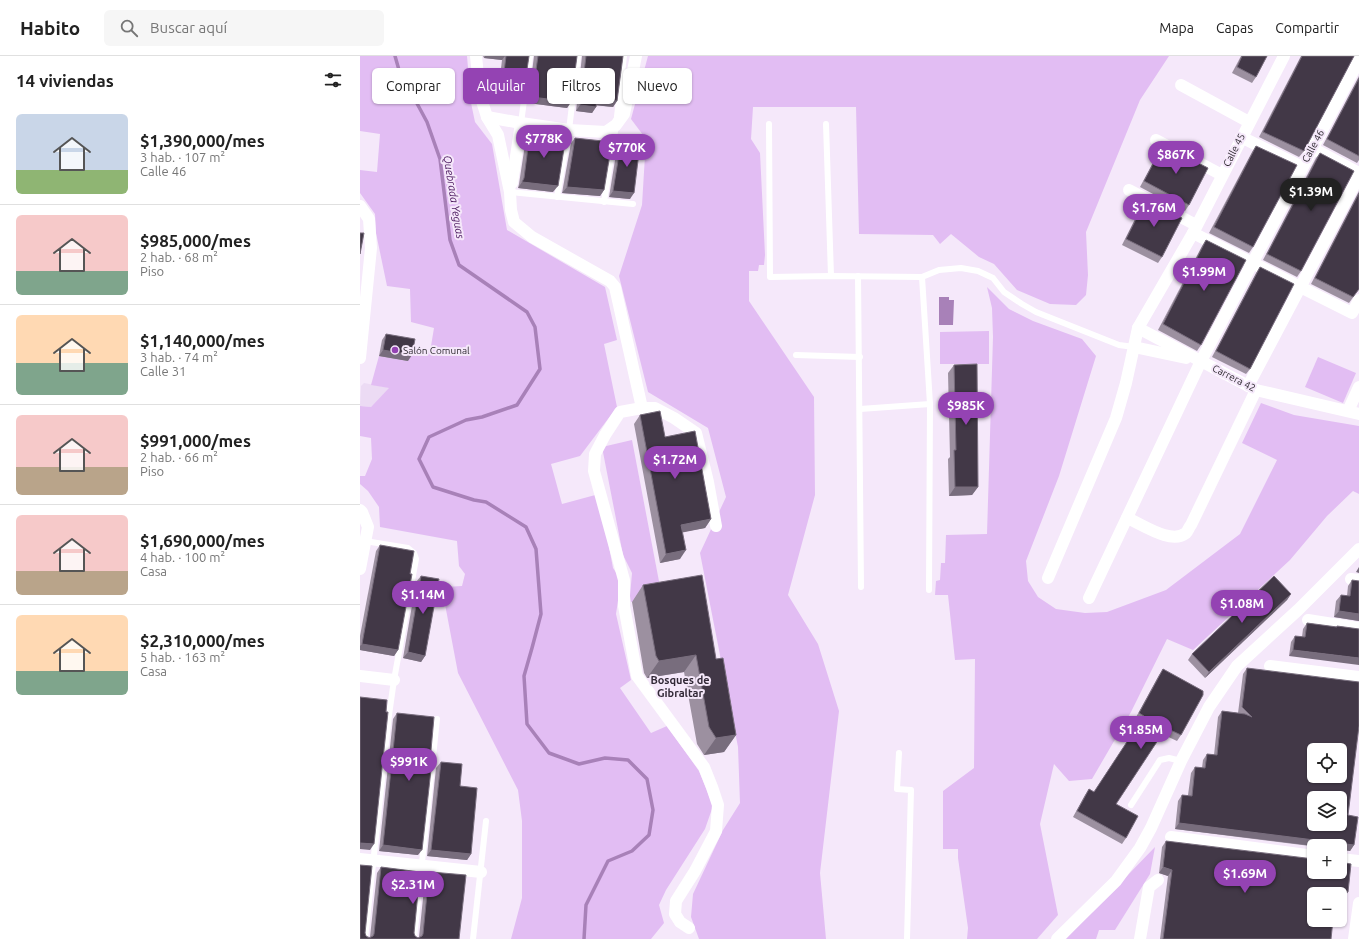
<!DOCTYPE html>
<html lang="es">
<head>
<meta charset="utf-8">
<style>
	body { margin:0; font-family:Ubuntu,sans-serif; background:#f6f6f6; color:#222; height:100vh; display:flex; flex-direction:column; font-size:15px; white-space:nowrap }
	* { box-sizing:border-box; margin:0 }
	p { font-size:13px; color:#767676 }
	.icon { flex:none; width:22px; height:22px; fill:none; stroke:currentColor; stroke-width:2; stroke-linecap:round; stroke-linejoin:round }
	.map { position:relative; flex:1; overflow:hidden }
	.side { display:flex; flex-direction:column; background:#fff; width:360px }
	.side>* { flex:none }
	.hud { position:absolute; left:12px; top:12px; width:380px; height:36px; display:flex; gap:8px }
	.controls { position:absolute; left:947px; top:687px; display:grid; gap:8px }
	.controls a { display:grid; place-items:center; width:40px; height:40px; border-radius:6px; background:#fff; box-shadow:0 1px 3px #0004; font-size:20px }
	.price { position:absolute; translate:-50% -34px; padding:0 9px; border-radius:14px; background:#9443b3; color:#fff; font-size:13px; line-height:26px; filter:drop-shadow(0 1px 2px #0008) }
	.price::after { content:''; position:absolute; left:50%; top:24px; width:12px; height:9px; margin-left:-6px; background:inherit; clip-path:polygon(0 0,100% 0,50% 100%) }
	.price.selected { background:#222; color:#fff }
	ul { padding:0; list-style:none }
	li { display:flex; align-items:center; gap:12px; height:100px; padding:0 16px }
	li+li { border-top:1px solid #e0e0e0 }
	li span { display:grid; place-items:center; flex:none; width:112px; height:80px; border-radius:6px; color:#555 }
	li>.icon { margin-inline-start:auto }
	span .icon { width:48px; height:48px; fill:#fffc; stroke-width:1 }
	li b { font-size:17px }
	h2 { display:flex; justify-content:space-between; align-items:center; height:48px; padding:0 16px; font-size:17px }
	.chip { padding:0 14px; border-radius:6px; background:#fff; box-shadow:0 1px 3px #0004; font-size:14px; line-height:36px }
	.chip.selected { background:#9443b3; color:#fff }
	header { display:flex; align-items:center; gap:24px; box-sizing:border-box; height:56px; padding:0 20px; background:#fff; border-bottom:1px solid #e0e0e0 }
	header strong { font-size:19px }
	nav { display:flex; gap:22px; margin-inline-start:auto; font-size:14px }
	.search { width:280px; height:36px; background:#f6f6f6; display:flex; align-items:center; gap:10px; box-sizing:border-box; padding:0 14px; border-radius:6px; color:#767676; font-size:15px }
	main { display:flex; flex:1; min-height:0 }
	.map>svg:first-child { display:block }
	.built { fill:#ecdbf4 }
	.green { fill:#e2bdf3 }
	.water { fill:#a881b8 }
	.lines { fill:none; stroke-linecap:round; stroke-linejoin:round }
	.stream { stroke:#a881b8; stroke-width:3.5 }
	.service { stroke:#fff; stroke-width:6 }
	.minor { stroke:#fff; stroke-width:12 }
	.wall { fill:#9c90a0 }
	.shaded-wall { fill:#786d7d }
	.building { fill:#423847; stroke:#786d7d; fill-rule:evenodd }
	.poi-dot { fill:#9443b3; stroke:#f5e8fa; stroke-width:1.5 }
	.labels { text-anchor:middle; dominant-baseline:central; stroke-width:4; stroke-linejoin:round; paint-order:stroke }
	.street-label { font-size:10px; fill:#2e2930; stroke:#f5e8fa }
	.poi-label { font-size:10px; fill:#2e2930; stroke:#f5e8fa; text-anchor:start }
	.water-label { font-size:11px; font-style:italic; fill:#4d1b60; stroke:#f5e8fa }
	.neighbourhood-label { font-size:11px; font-weight:bold; fill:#322937; stroke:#f5e8fa }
</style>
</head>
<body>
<header>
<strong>Habito</strong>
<div class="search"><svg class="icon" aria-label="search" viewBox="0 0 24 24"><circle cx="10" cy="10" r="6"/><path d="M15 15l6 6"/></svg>Buscar aquí</div>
<nav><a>Mapa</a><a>Capas</a><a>Compartir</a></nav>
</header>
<main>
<section class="side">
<h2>14 viviendas<svg class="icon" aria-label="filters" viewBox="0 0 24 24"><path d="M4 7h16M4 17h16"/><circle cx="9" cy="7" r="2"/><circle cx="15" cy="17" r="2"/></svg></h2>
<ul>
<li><span style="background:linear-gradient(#c9d6e8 70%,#8fb573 0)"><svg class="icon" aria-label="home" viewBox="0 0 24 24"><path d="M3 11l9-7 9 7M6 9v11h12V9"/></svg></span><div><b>$1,390,000/mes</b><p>3 hab. · 107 m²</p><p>Calle 46</p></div></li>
<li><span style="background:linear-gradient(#f6c9c9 70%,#7fa58c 0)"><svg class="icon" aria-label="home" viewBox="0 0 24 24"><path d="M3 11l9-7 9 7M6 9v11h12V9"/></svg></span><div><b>$985,000/mes</b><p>2 hab. · 68 m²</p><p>Piso</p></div></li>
<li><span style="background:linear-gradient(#ffd9b3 60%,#7fa58c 0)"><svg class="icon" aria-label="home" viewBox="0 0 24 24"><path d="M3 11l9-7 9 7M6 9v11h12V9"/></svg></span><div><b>$1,140,000/mes</b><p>3 hab. · 74 m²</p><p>Calle 31</p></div></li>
<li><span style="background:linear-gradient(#f6c9c9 65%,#b9a48a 0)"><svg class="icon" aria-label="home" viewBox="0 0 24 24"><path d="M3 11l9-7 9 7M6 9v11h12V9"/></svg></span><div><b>$991,000/mes</b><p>2 hab. · 66 m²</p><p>Piso</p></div></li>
<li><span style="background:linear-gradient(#f6c9c9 70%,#b9a48a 0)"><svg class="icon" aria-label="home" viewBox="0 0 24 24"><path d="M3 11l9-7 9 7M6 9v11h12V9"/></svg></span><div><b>$1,690,000/mes</b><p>4 hab. · 100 m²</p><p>Casa</p></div></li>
<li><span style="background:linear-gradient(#ffd9b3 70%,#7fa58c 0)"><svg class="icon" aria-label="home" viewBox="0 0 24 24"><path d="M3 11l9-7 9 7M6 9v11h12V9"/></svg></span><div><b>$2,310,000/mes</b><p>5 hab. · 163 m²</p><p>Casa</p></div></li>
</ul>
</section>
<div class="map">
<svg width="999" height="883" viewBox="0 0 999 883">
	<rect width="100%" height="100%" fill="#f5e8fa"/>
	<path class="built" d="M4 327 30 332 11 351 0 350 1 330Z"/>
	<g class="green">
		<path d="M0 0H107L111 47 115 66 132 88 147 174 245 231 257 284 244 288 257 351 220 400 191 408 202 448 239 438 253 512 261 524 256 558 271 624 260 632 291 677 307 670 339 715 353 750 345 773 306 834 299 849 304 867 291 883H151L162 842V765L158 734 98 617 84 543 85 531 102 530 105 518 99 510 97 485 20 471 19 451 8 435 0 428V420H5L12 403 11 382 0 380V350L11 351 29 332 11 329 19 300 48 305 51 288 70 296 74 272 51 266 50 233 27 230 16 177 15 158 0 137V114L17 116 20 78 0 75Z"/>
		<path d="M288 0H809L780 44 726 176 728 219 726 239 716 249 690 248 657 234 634 208 619 201 591 178 580 188 573 179 499 178 496 51H393L391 83 400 97 405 199 404 209H399L398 215H389V245L454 341 455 439 428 539 458 588 479 655 460 817 466 883H339L331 861 333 838 363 774 380 747 378 691 340 497 366 441 348 372 288 336 259 220 282 149 286 83 271 63Z"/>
		<path d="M627 231 649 253 673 265 722 283 736 300 699 420 666 505 668 525 678 541 696 553 725 557 747 556 806 534 880 478 917 404 882 387 901 347 934 359 999 370V438L993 435 967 460 930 504 833 594 807 583 771 656 732 723 709 725 694 708 680 768 698 859 677 883H607L608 872 598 802V793H583V735L614 712 615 603 595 604 588 539H575L576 525 580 524 581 507H585L586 479 627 478 633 281 632 252Z"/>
		<path d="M629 275V308H580V276Z"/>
		<path d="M958 301 996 317 983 347 945 331Z"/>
		<path d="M272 384 302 541 271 546 270 540 272 517 263 499 242 391Z"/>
		<path d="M795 791 790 818 755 874H739L736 883H706Z"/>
	</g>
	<path class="water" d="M579 241H589V244H594L593 269H579Z"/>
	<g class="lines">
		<path class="stream" d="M35 0 39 14 67 66 80 103 90 184 99 209 167 256 175 271 180 313 157 349 122 361 106 364 69 381 59 403 73 431 114 444 126 446 166 471 176 493 181 558 172 592 164 620 167 668 189 697 219 708 245 702 268 704 287 723 293 754 289 779 272 795 248 805 226 849 224 883"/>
		<g class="service">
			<path d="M161 67 170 0"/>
			<path d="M409 68 410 221 471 220 562 221 579 214 601 212 618 215 633 222 644 236 662 248 676 256 759 289 774 291"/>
			<path d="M466 68 471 220"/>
			<path d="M150 136 273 148"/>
			<path d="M197 141 209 74 218 0"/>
			<path d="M244 146 256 69 264 0"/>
			<path d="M498 220 501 531"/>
			<path d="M562 221 570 348 569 534"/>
			<path d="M436 299 500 301"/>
			<path d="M500 353 570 348"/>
			<path d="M539 697 537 733 551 734 547 883"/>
			<path d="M771 749 800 704 809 702 821 705"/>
			<path d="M5 883 29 659 34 624 56 503 54 497 48 492 5 485"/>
			<path d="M54 883 77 663"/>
			<path d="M113 883 126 765"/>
		</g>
		<g class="minor">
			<path d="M116 0 120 39 127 61 138 79 150 136 151 154 154 166 172 181 250 225 255 231 282 352"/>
			<path d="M821 29 889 66"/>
			<path d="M127 61 161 67 209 74 246 76 256 69 264 58 276 0"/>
			<path d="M881 81 942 111"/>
			<path d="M796 84 862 119"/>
			<path d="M952 92 999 117"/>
			<path d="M152 127 161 67"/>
			<path d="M769 134 836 169"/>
			<path d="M0 150 9 163 11 192 0 302"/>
			<path d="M833 177 992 257 999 244"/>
			<path d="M778 272 896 334 999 358"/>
			<path d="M774 291 826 302"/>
			<path d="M888 330 999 120"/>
			<path d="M988 355 999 331"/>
			<path d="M0 454 2 456 8 471 0 513"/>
			<path d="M767 462C782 468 811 489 826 477 828 475 829 471 831 469L896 334"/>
			<path d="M688 522 756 362 766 327 778 272 833 177 924 0"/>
			<path d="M991 523 999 524"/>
			<path d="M729 542 841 305 999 4"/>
			<path d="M948 564 999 572"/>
			<path d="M910 610 999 621"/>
			<path d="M0 620 34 624"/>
			<path d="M811 781 954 800"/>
			<path d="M0 803 121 816"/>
			<path d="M980 803 999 805"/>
			<path d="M329 872 320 866 315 858 316 845 335 815 356 775 358 749 352 731 344 711 277 620 264 550V524L234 415 235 398 245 379 260 356 282 352H295L314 362 336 377 348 426 356 470"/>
			<path d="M697 883 756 825 780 792 791 772 821 705 849 651 877 610 938 554 999 493"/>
			<path d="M780 883 789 831 798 824"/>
			<path d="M994 883 999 847"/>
		</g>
	</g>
	<g class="wall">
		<path d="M123 0H169L163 40 157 48 137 46 142 4 124 2Z"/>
		<path d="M174 0H217L211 46 207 52 168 47Z"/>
		<path d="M222 0H263L257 45 253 51 236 49V51L232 57 216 55Z"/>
		<path d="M881 0H907L896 21 892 27 872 17Z"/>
		<path d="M941 0H994L944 95 939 101 899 81Z"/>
		<path d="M999 20V104L997 107 963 89Z"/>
		<path d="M170 76 193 136 158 132 159 128 166 82Z"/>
		<path d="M215 82 244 134 240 140 202 137 211 87Z"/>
		<path d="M261 86 270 143 249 141 257 92Z"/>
		<path d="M803 89 829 149 825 155 780 131 799 95Z"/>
		<path d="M896 90 893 191 889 197 849 177 892 96Z"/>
		<path d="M960 97 941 215 937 221 903 204 956 102Z"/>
		<path d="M999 135V233L989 247 951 228Z"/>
		<path d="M786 143 802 201 798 207 762 189 782 149Z"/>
		<path d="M846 184 841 289 837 295 798 274 842 190Z"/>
		<path d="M900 211 890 313 886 318 852 301 896 217Z"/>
		<path d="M26 278 48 305 19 300 22 284Z"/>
		<path d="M594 309 618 431 612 439 589 440 588 403 590 401 588 317Z"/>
		<path d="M280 359 305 381 351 463 345 472 322 476 320 503 300 507 274 368Z"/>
		<path d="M20 489 38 594 34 600 0 594V580L16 495Z"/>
		<path d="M61 520 65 600 61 606 43 602 56 526Z"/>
		<path d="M992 524 999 565 974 561 976 545 981 539 987 540 988 530Z"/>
		<path d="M283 529 356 603 376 679 364 696 344 699 337 688 324 616 287 622 284 617 272 546Z"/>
		<path d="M931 538 927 544 845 622 828 604 832 598Z"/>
		<path d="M947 567 976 571 977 570 999 573 929 600 931 586 935 580 942 581 943 573Z"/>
		<path d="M887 612 988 759 994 789 990 795 815 773 818 745 822 739H828L831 717 835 711 842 712 843 704 847 698 854 699 858 661 862 655 878 657 883 618Z"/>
		<path d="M803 613 821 679 817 685 802 678 756 748 766 782 762 788 713 761 725 739 729 733 734 736 780 666 775 663 799 619Z"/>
		<path d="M37 657 58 799 19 795 33 663Z"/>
		<path d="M81 706 100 730 111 798 107 804 67 800 76 712Z"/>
		<path d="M806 785 988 836 984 842H980V838H954L971 883H800L808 820 799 817 802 791Z"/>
		<path d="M21 811 55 880 58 882 59 881 65 823 69 817H70L71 816 99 883H0L5 877 6 880 10 881 17 817Z"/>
	</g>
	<g class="shaded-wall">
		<path d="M125 0H145L142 4 124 2Z"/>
		<path d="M141 40 162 39 163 40 157 48 137 46Z"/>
		<path d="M172 41 211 46 207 52 168 47Z"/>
		<path d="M237 43 257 45 253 51 233 49Z"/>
		<path d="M220 49 236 51 232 57 216 55Z"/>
		<path d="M162 126 198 130 193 136 158 132Z"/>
		<path d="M207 131 244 134 240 140 202 137Z"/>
		<path d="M253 135 274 137 270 143 249 141Z"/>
		<path d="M23 294 52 299 48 305 19 300Z"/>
		<path d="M595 431H618L612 439 589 440Z"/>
		<path d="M351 463 345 472 315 478 321 469Z"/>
		<path d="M326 494 320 503 300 507 306 498Z"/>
		<path d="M999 511V517L996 516Z"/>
		<path d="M931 538 927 544 845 622 849 616Z"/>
		<path d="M979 555 999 558V565L974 561Z"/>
		<path d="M2 588 38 594 34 600 0 594V590Z"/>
		<path d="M933 594 999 602V609L929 600Z"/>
		<path d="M48 596 65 600 61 606 43 602Z"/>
		<path d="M336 599 324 616 287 622 299 605Z"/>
		<path d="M376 679 364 696 344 699 356 682Z"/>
		<path d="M819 767 994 789 990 795 980 793V790H954L815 773Z"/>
		<path d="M0 787 14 788 10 794 0 793Z"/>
		<path d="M23 789 62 794 58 799 19 795Z"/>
		<path d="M71 794 111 798 107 804 67 800Z"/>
		<path d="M803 811 812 814 808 820 799 817Z"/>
		<path d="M977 835 988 836 984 842H980V838H975Z"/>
	</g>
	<g class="building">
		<path d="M146 0H169L163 40 162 39V42L141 40Z"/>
		<path d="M178 0H217L211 46 172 41Z"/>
		<path d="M226 0H263L257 45 237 43 236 51 220 49Z"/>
		<path d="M882 0H907L896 21 877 11Z"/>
		<path d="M942 0H994L944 95 903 76Z"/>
		<path d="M999 22V100L967 83Z"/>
		<path d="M170 76 206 80 198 130 162 126 164 122Z"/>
		<path d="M215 82 252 86 244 134 207 131Z"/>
		<path d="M261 86 280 88 274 137 253 135Z"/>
		<path d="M803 89 848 112 829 149 784 125Z"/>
		<path d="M896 90 937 109 893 191 854 171Z"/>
		<path d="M960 97 994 115 941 215 907 198Z"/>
		<path d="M999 137V233L993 241 955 222Z"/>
		<path d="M786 143 822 162 802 201 766 183Z"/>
		<path d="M0 177H4L0 198Z"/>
		<path d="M846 184 886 204 841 289 803 268Z"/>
		<path d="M900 211 934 228 890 313 856 295Z"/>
		<path d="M26 278 55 283 52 299 23 294Z"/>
		<path d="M617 308 618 431H595L594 394H596L594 309Z"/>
		<path d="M300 355 305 381 335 375 351 463 321 469 326 494 306 498 280 359Z"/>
		<path d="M20 489 54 495 50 518H52L38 594 2 588Z"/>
		<path d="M342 519 356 603 363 602 376 679 356 682 349 671 336 599 299 605 296 600 283 529Z"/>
		<path d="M61 520 79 523 65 600 48 596Z"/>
		<path d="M914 520 931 538 849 616 832 598Z"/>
		<path d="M992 524 999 525V558L979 555 981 539 990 540Z"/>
		<path d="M947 567 977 571V570L999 573V602L933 594 935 580 945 581Z"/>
		<path d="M887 612 999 626V670L988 759 998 761 994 789 819 767 822 739 832 740 835 711 845 712 847 698 857 699 862 655 885 658 892 661 882 651ZM954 694H980V720H954ZM954 742H980V768H954Z"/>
		<path d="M803 613 843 635V639L821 679 806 672 756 748 778 760 766 782 717 755 729 733 734 736 784 660 779 657Z"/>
		<path d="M0 641 27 644 26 656H28L14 788 0 787Z"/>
		<path d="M37 657 74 661 70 705H72L62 794 23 789Z"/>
		<path d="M81 706 102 708 100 730 117 732 111 798 71 794Z"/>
		<path d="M806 785 954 803V816H980V806L991 808 988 836 977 835V838H954V864H973L971 883H803L812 814 803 811Z"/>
		<path d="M0 809 12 810 5 877 6 880 9 882 13 880 14 878 21 811 60 816 54 877 55 880 58 882 62 880 63 878 69 817H71V816L106 819 99 883H0Z"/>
	</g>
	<circle class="poi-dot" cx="35" cy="294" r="4"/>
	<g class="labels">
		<g class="street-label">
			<text transform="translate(953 90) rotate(-62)">Calle 46</text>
			<text transform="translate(874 94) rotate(-63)">Calle 45</text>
			<text transform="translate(874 322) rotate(27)">Carrera 42</text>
		</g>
		<g class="poi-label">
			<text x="43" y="294">Salón Comunal</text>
		</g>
		<g class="water-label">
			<text transform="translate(94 141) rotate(81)">Quebrada Yeguas</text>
		</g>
		<g class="neighbourhood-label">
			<text x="320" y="624">Bosques de<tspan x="320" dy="13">Gibraltar</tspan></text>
		</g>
	</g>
</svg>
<div class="controls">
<a><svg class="icon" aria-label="locate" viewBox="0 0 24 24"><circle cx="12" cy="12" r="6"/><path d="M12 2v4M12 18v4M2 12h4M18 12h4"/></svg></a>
<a><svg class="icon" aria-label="layers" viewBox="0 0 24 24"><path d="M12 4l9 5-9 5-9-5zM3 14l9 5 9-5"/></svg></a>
<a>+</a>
<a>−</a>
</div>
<b class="price" style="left:184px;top:103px">$778K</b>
<b class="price" style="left:267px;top:112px">$770K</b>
<b class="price" style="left:816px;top:119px">$867K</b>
<b class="price selected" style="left:951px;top:156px">$1.39M</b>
<b class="price" style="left:794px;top:172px">$1.76M</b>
<b class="price" style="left:844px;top:236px">$1.99M</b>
<b class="price" style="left:606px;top:370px">$985K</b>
<b class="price" style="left:315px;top:424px">$1.72M</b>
<b class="price" style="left:63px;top:559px">$1.14M</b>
<b class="price" style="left:882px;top:568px">$1.08M</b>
<b class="price" style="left:781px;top:694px">$1.85M</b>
<b class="price" style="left:49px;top:726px">$991K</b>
<b class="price" style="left:885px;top:838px">$1.69M</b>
<b class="price" style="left:53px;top:849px">$2.31M</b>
<div class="hud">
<a class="chip">Comprar</a>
<a class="chip selected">Alquilar</a>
<a class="chip">Filtros</a>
<a class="chip">Nuevo</a>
</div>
</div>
</main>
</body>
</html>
